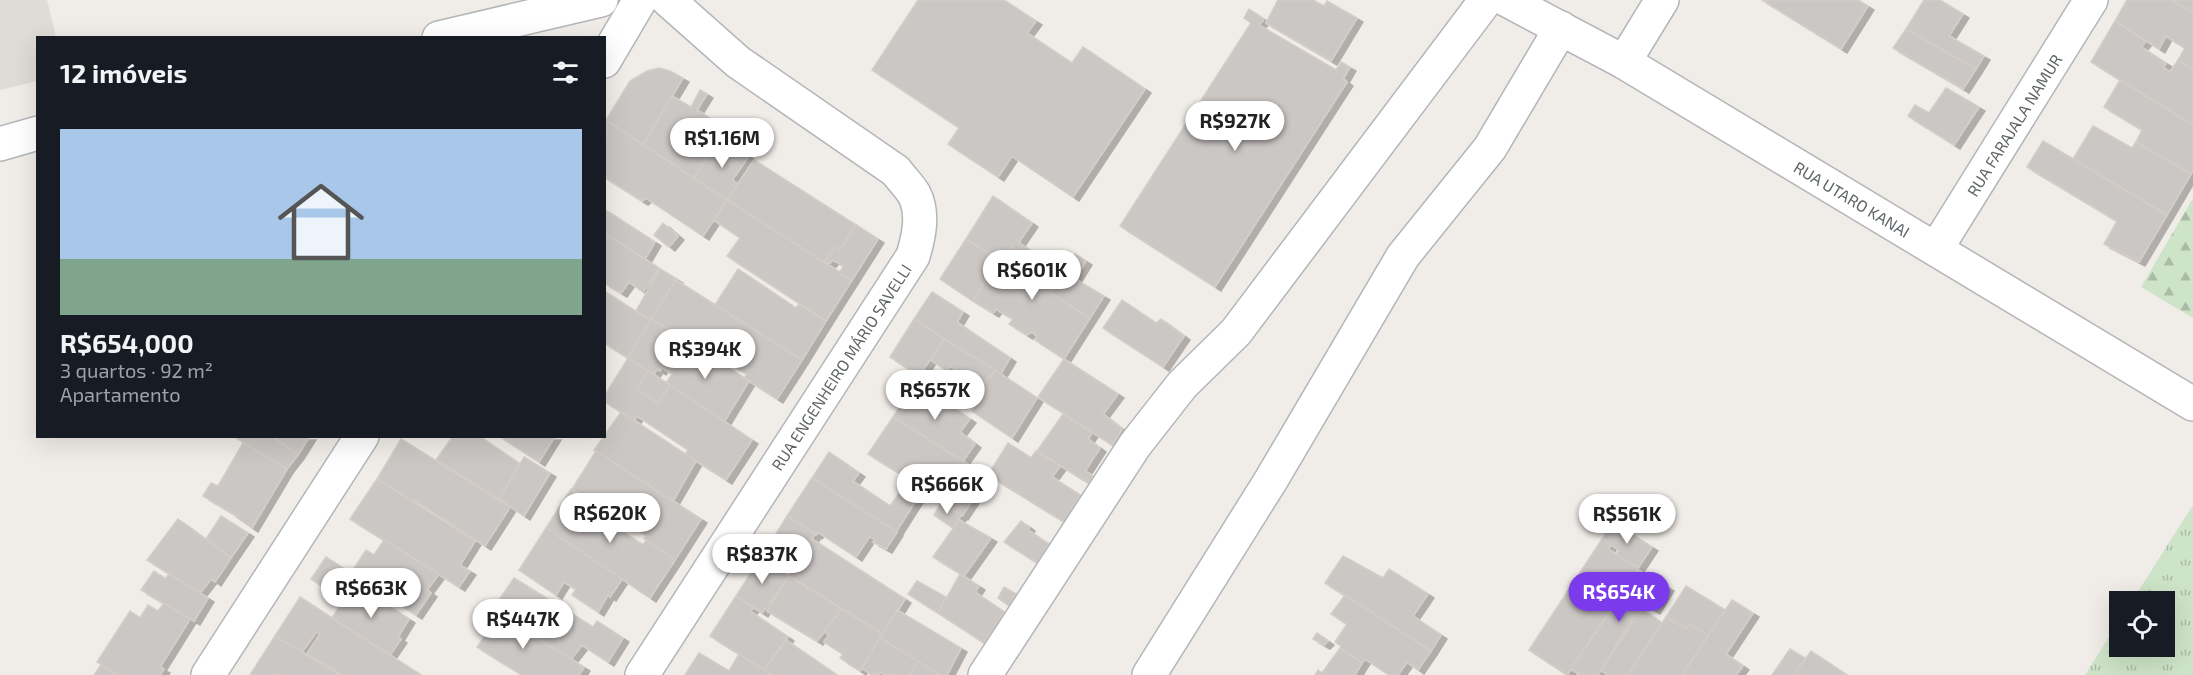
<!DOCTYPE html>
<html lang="pt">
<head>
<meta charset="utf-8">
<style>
	body { margin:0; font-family:"Exo 2",sans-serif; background:#20242c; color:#f1f3f6; height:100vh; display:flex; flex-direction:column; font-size:22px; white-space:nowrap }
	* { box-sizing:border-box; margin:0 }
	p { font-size:20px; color:#9ea1a6 }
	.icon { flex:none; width:33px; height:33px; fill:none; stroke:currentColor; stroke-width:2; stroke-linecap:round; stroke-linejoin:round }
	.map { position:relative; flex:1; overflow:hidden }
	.drawer { position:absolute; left:36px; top:36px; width:570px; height:402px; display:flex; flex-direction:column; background:#171b24; border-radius:0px; box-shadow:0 6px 24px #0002 }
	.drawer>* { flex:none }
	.buttons { position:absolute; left:2109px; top:591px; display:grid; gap:12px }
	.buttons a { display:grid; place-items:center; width:66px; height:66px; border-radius:0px; background:#171b24; box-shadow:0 6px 24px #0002; font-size:30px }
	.price { position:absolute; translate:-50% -51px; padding:0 14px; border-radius:21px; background:#fff; color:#222; font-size:20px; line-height:39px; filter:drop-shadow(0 2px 3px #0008) }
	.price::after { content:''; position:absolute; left:50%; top:36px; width:18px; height:14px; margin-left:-9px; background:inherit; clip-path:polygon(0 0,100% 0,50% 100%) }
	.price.selected { background:#7c3aed; color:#fff }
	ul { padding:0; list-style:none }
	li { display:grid; align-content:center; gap:12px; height:318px; padding:0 24px }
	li+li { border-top:2px solid #363941 }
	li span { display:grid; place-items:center; height:186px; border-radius:0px; color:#555 }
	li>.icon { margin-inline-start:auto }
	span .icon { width:108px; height:108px; fill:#fffc; stroke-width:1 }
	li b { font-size:26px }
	h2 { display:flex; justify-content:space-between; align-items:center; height:72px; padding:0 24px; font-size:26px }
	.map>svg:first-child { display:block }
	.education { fill:#dfdcd7 }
	.forest { fill:url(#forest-firs) }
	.park { fill:url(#park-tufts) }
	.building { fill:#cbc7c5; stroke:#d4cdc7; stroke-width:1.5; filter:url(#shadow) }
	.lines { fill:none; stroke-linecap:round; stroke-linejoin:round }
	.minor-casing { stroke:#b3b6b8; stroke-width:36 }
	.minor { stroke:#fff; stroke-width:33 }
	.labels { text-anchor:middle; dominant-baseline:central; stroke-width:4.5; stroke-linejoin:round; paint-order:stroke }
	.street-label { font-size:16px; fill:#5f6466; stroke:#fff }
</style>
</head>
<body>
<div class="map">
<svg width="2193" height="675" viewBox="0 0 2193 675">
	<defs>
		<pattern id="forest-firs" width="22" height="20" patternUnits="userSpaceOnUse" patternTransform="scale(1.5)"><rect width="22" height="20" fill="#cee4c8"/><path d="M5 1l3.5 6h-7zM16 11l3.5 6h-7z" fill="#aabca6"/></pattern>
		<pattern id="park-tufts" width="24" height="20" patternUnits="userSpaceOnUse" patternTransform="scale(1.5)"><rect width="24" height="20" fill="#cee4c8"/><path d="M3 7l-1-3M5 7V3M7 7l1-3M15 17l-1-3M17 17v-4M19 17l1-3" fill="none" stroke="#aabca6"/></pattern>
		<filter id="shadow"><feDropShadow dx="6" dy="4" stdDeviation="0" flood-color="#0004"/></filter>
	</defs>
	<rect width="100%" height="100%" fill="#f0ece8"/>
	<path class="education" d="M0 0H47L56 37 38 38 37 81 0 90Z"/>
	<path class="forest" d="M2193 198V318L2141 287Z"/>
	<path class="park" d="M2193 505V675H2085L2119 621 2120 646H2164V602L2132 601Z"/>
	<g class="building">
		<path d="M918 0H1004L1036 21 1027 33 1072 63 1083 47 1145 89 1073 197 1012 156 998 177 948 144 959 128 872 70Z"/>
		<path d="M1278 0H1313L1324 6 1327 1 1357 18 1331 61 1266 23Z"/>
		<path d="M1762 0H1858L1868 6 1841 49Z"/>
		<path d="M1924 0H1940L1963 14 1949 36 1984 56 1976 69 1906 29Z"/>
		<path d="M2127 0H2172L2193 13V70L2178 60 2185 48 2166 36 2159 49 2115 21Z"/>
		<path d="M2172 0H2193V13Z"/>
		<path d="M1249 9 1264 19 1259 25 1336 70 1341 62 1350 67 1343 79 1347 82 1215 287 1120 226 1251 23 1244 18Z"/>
		<path d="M2115 21 2146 41 2141 47 2166 63 2163 67 2170 72 2178 60 2193 70V125L2091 62Z"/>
		<path d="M1906 29 1976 69 1963 89 1893 48Z"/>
		<path d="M659 68 670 71 683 78 643 145 606 120 630 81 647 71Z"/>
		<path d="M2120 80 2193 125V171L2191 174 2136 142 2142 130 2104 107Z"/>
		<path d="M1946 88 1979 107 1954 145 1908 116 1915 105 1929 113Z"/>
		<path d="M700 90 707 94 697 110 711 119 705 130 719 139 694 178 643 145 672 96 691 107Z"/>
		<path d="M606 120 727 200 703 236 646 198 642 201 604 177Z"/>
		<path d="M2093 126 2132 148 2136 142 2191 174 2167 215 2073 159Z"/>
		<path d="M719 139 749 156 732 180 738 184 727 200 694 178Z"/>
		<path d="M2043 141 2167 215 2139 262 2104 244 2117 221 2027 167Z"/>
		<path d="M754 160 856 225 839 251 835 247 823 263 727 200Z"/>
		<path d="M993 196 1032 223 1019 242 1022 245 1019 251 1012 247 1002 262 966 239Z"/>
		<path d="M727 200 852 280 826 321 727 256 740 238 714 220Z"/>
		<path d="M604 209 655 242 645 259 604 233Z"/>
		<path d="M663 223 678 236 669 247 654 235Z"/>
		<path d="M856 225 878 239 852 280 839 273 844 266 833 260 829 264 825 261 835 247 839 251Z"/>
		<path d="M604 233 659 268 643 292 629 282 621 293 604 283Z"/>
		<path d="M966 239 998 260 973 301 940 279Z"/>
		<path d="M1022 245 1041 257 1037 263 1060 278 1050 293 1090 318 1064 359 1035 340 1037 336 1031 332 1027 335 1009 324 1013 319 996 309 993 313 973 301 998 260 1002 262 1012 247 1019 251Z"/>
		<path d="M1075 254 1086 261 1075 279 1104 296 1090 318 1050 293Z"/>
		<path d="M660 269 677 279 651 321 636 311Z"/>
		<path d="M738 269 796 308 799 304 826 321 802 360 715 305Z"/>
		<path d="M676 280 802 360 777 399 744 378 747 374 700 345 698 348 651 319Z"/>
		<path d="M604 291 651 321 628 358 604 343Z"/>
		<path d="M932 292 963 312 957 322 1010 358 1000 375 914 319Z"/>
		<path d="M1122 300 1156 323 1161 319 1184 336 1163 367 1103 328Z"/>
		<path d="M651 319 681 337 660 371 657 369 653 375 628 358Z"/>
		<path d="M914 319 944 339 919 376 890 357Z"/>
		<path d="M681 337 749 381 724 422 666 383 672 374 664 369 677 351 674 348Z"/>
		<path d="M944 339 995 370 991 377 989 376 983 386 950 366 947 371 931 360Z"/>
		<path d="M628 358 648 371 637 389 658 403 670 385 752 440 726 480 685 454 688 450 637 416 634 421 604 401V397Z"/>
		<path d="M1064 359 1118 394 1103 414 1122 429 1112 445 1038 397Z"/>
		<path d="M995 370 1037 398 1012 438 972 411 984 392 980 389 989 376 991 377Z"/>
		<path d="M648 371 670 385 658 403 637 389Z"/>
		<path d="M916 382 970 419 960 432 975 444 963 461 893 417Z"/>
		<path d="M621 412 696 461 673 501 594 450Z"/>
		<path d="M1063 414 1092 433 1088 439 1100 448 1085 471 1093 476 1088 483 1037 451Z"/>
		<path d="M893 417 988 477 962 516 923 491 925 489 868 454Z"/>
		<path d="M237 436H271L298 455 287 469 236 438Z"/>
		<path d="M273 436H310L298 455Z"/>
		<path d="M453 436H479L520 464 499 499 436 460Z"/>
		<path d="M499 436H555L539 462Z"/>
		<path d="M401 439 510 507 485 546 413 499 412 501 377 479Z"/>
		<path d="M243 443 287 469 252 528 236 517 237 516 203 496 211 483 218 486Z"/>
		<path d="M1008 443 1031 458 1036 451 1060 466 1052 477 1080 495 1064 522 988 475Z"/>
		<path d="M596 451 701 519 675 560 646 540 644 538 647 536 572 489Z"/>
		<path d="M829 452 859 473 853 481 890 506 907 482 922 491 896 532 812 478Z"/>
		<path d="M524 457 550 473 524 516 499 499Z"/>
		<path d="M812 478 897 532 886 549 873 542 875 540 870 536 856 557 818 532 816 535 787 516Z"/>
		<path d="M377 479 475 541 460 565 470 571 459 587 350 519Z"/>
		<path d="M571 489 605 512 601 518 643 545 646 540 675 560 650 598 546 528Z"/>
		<path d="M941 503 961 515 953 528 934 515Z"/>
		<path d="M221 516 248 533 231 558 206 539Z"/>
		<path d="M787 516 815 534 805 550 801 548 796 556 772 540Z"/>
		<path d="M178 519 231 558 215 582 211 579 200 593 147 560Z"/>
		<path d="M959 520 991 538 964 576 933 557Z"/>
		<path d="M1021 521 1029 527 1028 530 1049 544 1037 563 1004 542Z"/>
		<path d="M1613 522 1652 547 1638 568 1616 555 1619 550 1602 539Z"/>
		<path d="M546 528 622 579 610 597 608 595 598 612 572 595 576 589 564 582 556 595 519 570Z"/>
		<path d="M812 539 905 599 883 634 789 576Z"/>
		<path d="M1602 539 1611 545 1608 549 1638 568 1567 675 1529 650Z"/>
		<path d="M384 540 439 574 427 590 431 593 416 615 353 575 356 572 353 570 366 550 374 555Z"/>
		<path d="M1343 556 1383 578 1389 569 1428 594 1413 616 1441 635 1431 651 1325 583Z"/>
		<path d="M326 557 352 574 337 596 311 579Z"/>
		<path d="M761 557 789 576 762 613 736 596Z"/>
		<path d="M1638 570 1668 587 1654 610 1642 603 1598 675H1581L1571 669Z"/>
		<path d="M154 571 165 579 169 574 208 598 194 621 141 590Z"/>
		<path d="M960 574 979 586 975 592 1004 612 984 643 938 613Z"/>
		<path d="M789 576 842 609 817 641 767 611Z"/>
		<path d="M514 578 593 627 597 621 623 638 608 662 582 645 571 659 492 610Z"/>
		<path d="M917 581 946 597 938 613 908 594Z"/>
		<path d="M354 584 409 619 398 637 401 639 390 655 332 618Z"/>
		<path d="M1686 586 1725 610 1708 636 1690 624 1686 629 1666 617Z"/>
		<path d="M1004 587 1016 594 1009 606 998 598Z"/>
		<path d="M1345 595 1431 651 1418 670 1407 662 1398 675H1389L1365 659 1362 663 1340 648 1341 646 1335 642 1347 624 1331 614Z"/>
		<path d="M736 596 753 608 750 611 788 637 764 670 710 636Z"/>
		<path d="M300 597 332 618 421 675H343L307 654 320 634 317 631 302 652 275 636Z"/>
		<path d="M1732 600 1753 613 1726 654 1743 666 1736 675H1682Z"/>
		<path d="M164 603 190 619 160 667 164 669 160 675H118L97 662 130 611 140 618 148 605 158 611Z"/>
		<path d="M490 609 584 667 579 675H522L477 647 489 630 480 624Z"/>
		<path d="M842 609 883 634 860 671 840 658 843 654 824 642 829 635 824 631Z"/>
		<path d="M1642 609 1662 623 1628 675H1608L1601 670Z"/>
		<path d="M897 610 961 648 947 675H940L880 638Z"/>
		<path d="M1666 617 1686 629 1690 624 1708 636 1682 675H1628Z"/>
		<path d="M1317 633 1328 641 1324 645 1313 639Z"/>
		<path d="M275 636 302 652 339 675H281L278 673 275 675H250Z"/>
		<path d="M880 638 918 661 910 675H897L894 673 892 675H884L881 672 878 675 875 673 872 675 862 668Z"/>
		<path d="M786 640 837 675H772L764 670Z"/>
		<path d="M1340 648 1362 663 1355 675H1315L1318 670 1322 673Z"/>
		<path d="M1790 649 1805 658 1794 675H1772Z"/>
		<path d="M1811 651 1847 675H1794Z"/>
		<path d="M699 653 729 671 739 654 772 675H685Z"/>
		<path d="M918 661 939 675H910Z"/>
		<path d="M101 665 117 675H94Z"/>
	</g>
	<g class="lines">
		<defs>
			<g id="minor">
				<path d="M1507 0 1624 62 2193 404"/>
				<path d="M439 38 601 0"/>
				<path d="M604 61 640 0"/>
				<path d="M1624 62 1662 0"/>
				<path d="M0 144 38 133"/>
				<path d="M1936 249 2091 0"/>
				<path d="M208 675 362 436"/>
				<path d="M642 675 913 256C919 236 924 213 914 194 909 186 901 178 896 171L738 62 668 0"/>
				<path d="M985 675 1135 445 1182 385 1236 332 1486 0"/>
				<path d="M1149 675 1271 480 1403 256 1490 148 1561 28"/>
			</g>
		</defs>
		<use href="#minor" class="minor-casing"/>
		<use href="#minor" class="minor"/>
	</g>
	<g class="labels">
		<g class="street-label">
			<text transform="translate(2014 125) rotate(-58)">RUA FARAJALA NAMUR</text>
			<text transform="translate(1852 199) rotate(31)">RUA UTARO KANAI</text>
			<text transform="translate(841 367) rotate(-57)">RUA ENGENHEIRO MÁRIO SAVELLI</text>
		</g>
	</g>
</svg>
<div class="buttons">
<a><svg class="icon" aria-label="locate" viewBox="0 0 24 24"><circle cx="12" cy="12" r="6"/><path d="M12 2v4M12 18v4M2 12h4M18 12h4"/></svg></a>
</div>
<b class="price" style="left:1235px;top:152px">R$927K</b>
<b class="price" style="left:722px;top:169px">R$1.16M</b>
<b class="price" style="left:1032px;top:301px">R$601K</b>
<b class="price" style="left:705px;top:380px">R$394K</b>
<b class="price" style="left:935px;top:421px">R$657K</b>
<b class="price" style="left:947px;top:515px">R$666K</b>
<b class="price" style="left:610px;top:544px">R$620K</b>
<b class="price" style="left:1627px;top:545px">R$561K</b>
<b class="price" style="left:762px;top:585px">R$837K</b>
<b class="price" style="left:371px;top:619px">R$663K</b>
<b class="price selected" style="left:1619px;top:623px">R$654K</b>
<b class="price" style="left:523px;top:650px">R$447K</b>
<section class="drawer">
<h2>12 imóveis<svg class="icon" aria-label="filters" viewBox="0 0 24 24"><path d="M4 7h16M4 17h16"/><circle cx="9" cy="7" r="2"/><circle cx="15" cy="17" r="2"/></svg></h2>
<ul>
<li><span style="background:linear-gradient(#a9c7e8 70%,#7fa58c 0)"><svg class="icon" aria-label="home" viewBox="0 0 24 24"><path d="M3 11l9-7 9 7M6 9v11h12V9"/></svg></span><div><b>R$654,000</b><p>3 quartos · 92 m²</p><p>Apartamento</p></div></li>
</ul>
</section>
</div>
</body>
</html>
